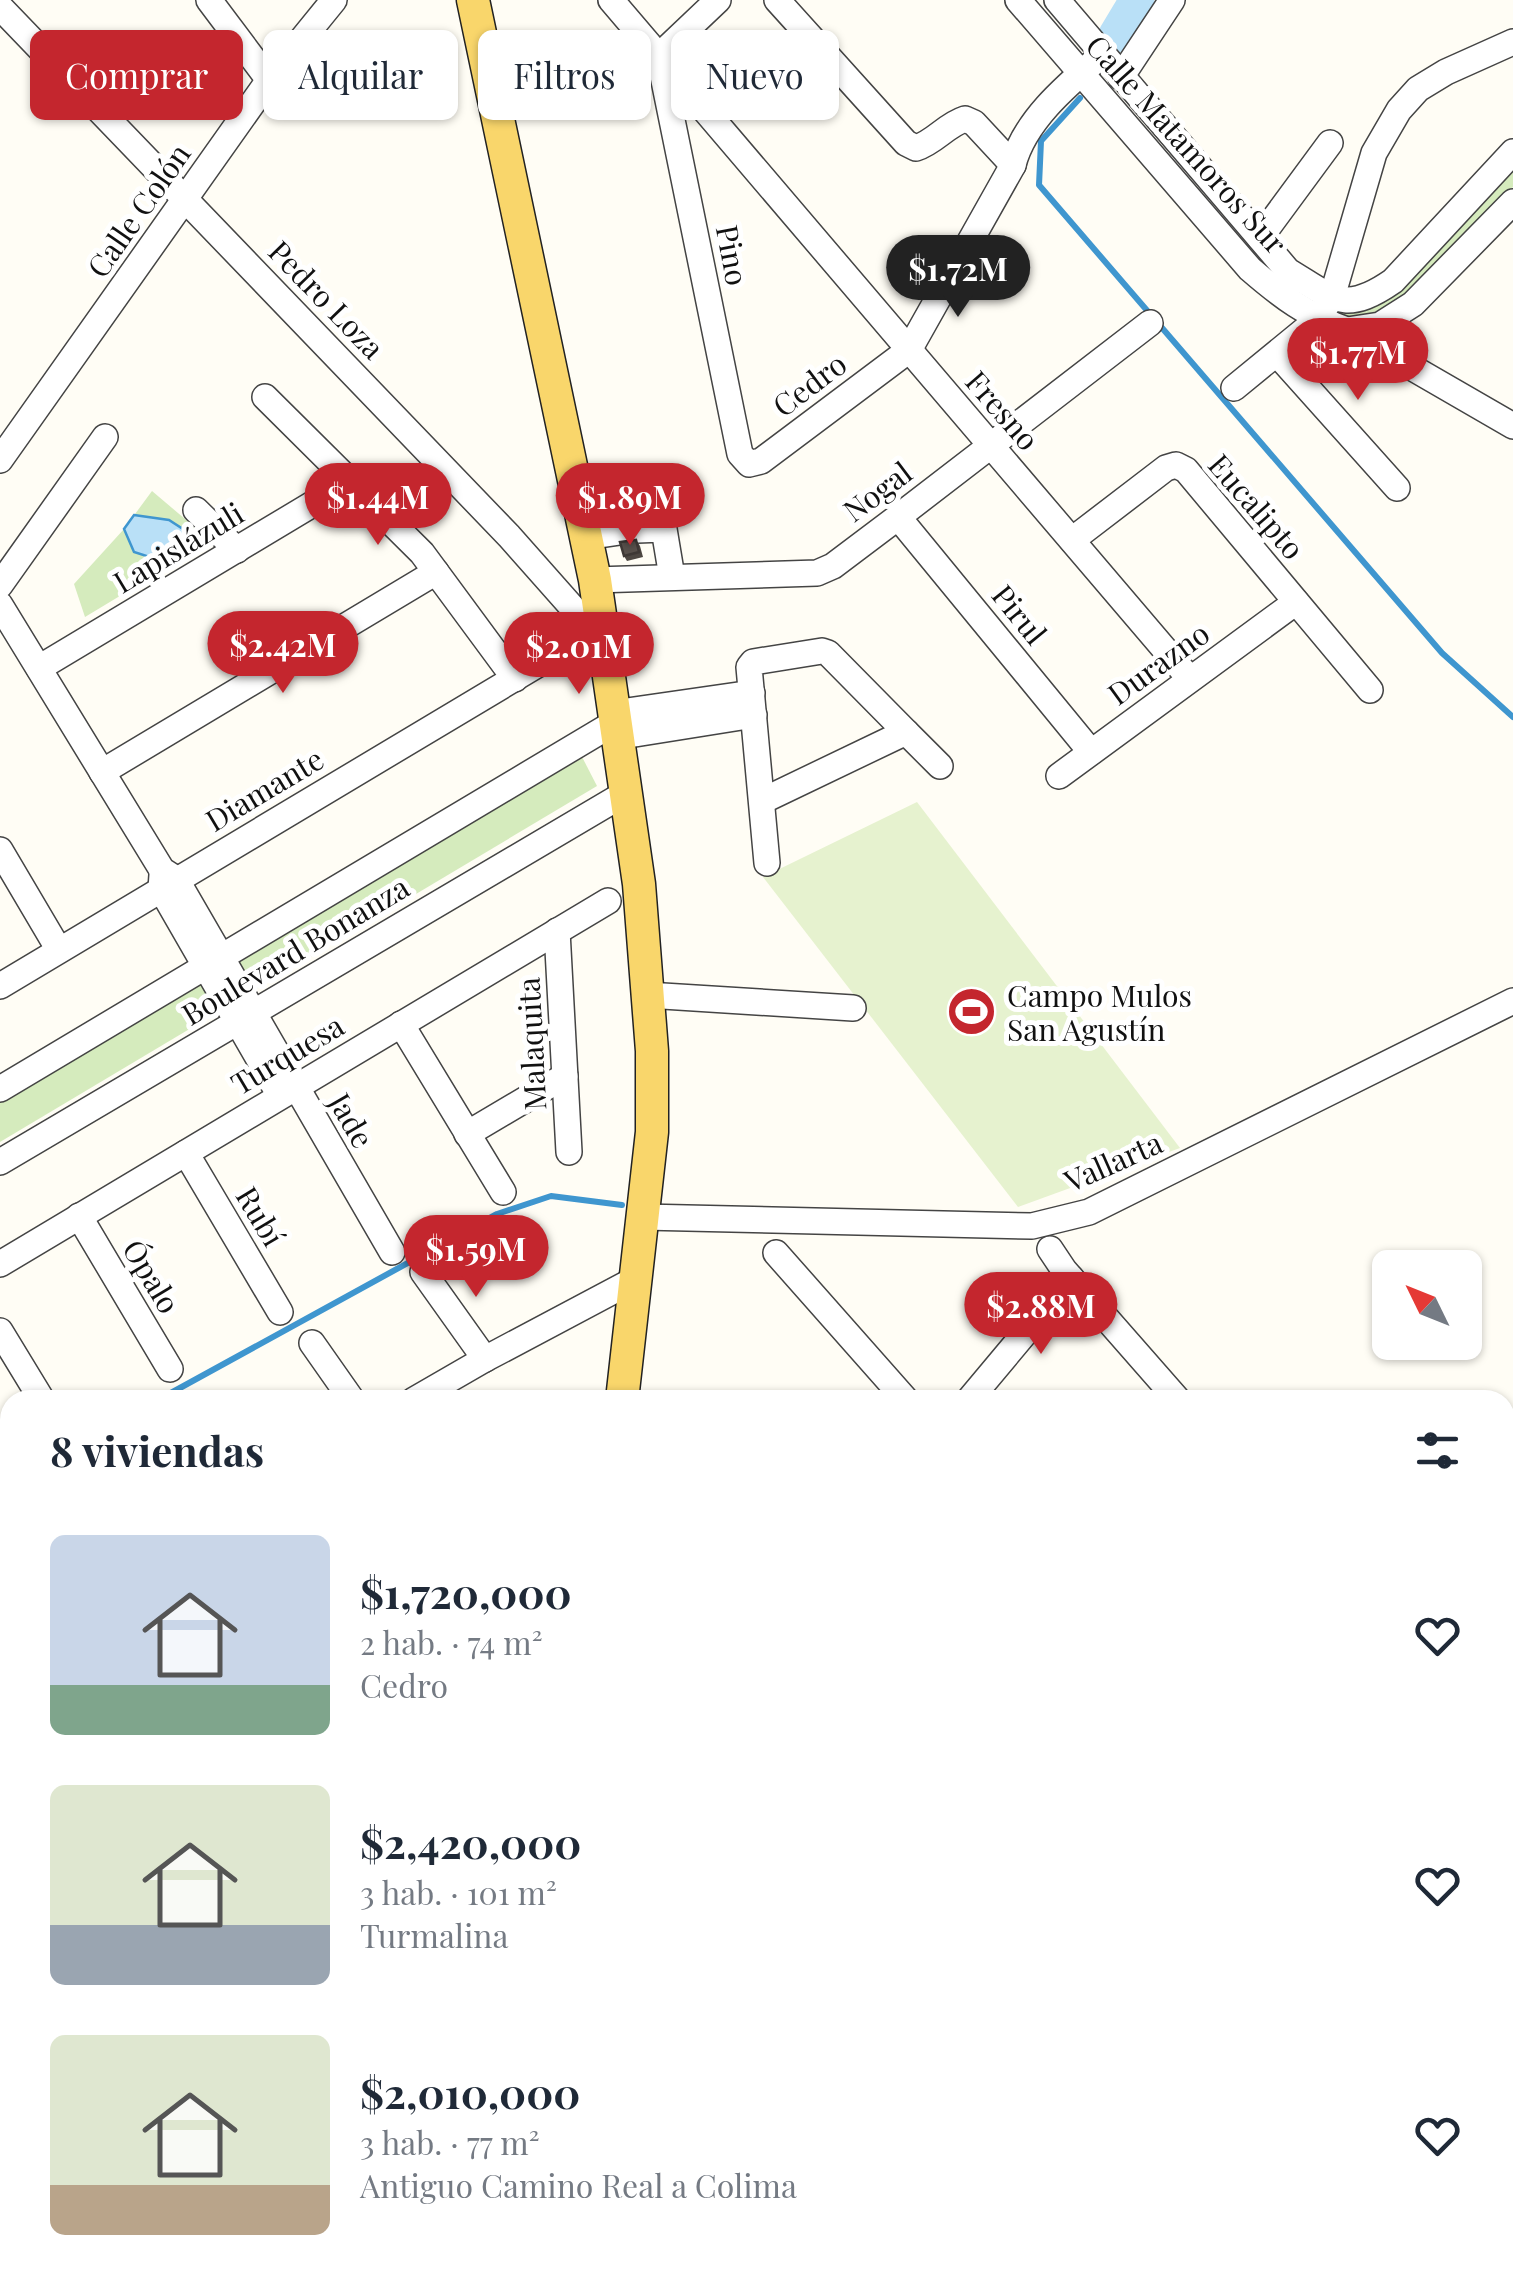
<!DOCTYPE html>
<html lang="es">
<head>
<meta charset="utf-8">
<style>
	body { margin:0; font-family:"Playfair Display",serif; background:#f2f2f3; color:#1f2937; height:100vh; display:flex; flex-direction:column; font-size:38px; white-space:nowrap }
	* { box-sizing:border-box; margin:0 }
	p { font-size:32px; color:#747a83 }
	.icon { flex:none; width:55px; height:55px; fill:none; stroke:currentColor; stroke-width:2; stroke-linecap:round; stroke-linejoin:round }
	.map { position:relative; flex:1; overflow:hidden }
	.drawer { position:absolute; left:0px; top:1390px; width:1515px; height:890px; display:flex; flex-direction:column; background:#fff; border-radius:30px 30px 0 0; box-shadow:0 2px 8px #0004 }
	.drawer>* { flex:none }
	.guide { position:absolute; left:30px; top:30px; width:1000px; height:90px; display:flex; gap:20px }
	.needle { width:65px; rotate:313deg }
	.buttons { position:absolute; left:1372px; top:1250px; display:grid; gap:20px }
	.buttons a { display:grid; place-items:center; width:110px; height:110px; border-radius:15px; background:#fff; box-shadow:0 2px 8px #0004; font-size:50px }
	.price { position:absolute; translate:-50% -85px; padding:0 22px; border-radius:35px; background:#c4262e; color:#fff; font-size:32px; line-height:65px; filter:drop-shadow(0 2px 5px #0008) }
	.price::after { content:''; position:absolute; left:50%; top:60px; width:30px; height:22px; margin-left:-15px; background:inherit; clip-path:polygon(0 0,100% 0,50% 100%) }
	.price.current { background:#222; color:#fff }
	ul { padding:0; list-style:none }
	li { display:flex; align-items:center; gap:30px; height:250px; padding:0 50px }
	li span { display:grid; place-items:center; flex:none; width:280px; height:200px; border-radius:15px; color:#555 }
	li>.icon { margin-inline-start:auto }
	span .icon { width:120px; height:120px; fill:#fffc; stroke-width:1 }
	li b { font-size:42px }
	h2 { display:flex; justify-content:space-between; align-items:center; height:120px; padding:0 50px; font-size:42px }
	.tag { padding:0 35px; border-radius:15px; background:#fff; box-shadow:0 2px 8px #0004; font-size:35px; line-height:90px }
	.tag.current { background:#c4262e; color:#fff }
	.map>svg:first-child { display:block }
	.green { fill:#d5ebbd }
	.pitch { fill:#e6f2cf }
	.water { fill:#b9e0f7; stroke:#3f96cf; stroke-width:2.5 }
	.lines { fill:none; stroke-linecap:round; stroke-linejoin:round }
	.stream { stroke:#3f96cf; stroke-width:6 }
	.river { stroke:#b9e0f7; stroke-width:35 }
	.minor-casing { stroke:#444; stroke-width:28 }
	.major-casing { stroke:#222; stroke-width:35 }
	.minor { stroke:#fff; stroke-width:25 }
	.major { stroke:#f9d66b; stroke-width:32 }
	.wall { fill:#4d4742 }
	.building { fill:#5a524d; stroke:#3f3936; stroke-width:2.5 }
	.labels { text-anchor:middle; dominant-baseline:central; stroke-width:10; stroke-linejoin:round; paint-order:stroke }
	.street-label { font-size:30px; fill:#111; stroke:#fff }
	.poi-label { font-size:30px; fill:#111; stroke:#fff; text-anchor:start }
</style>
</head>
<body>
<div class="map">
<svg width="1513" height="2280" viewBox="0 0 1513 2280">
	<rect width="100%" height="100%" fill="#fffdf5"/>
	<g class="green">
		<path d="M1513 164V187L1409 302 1355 325 1340 314 1371 307Z"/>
		<path d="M152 491 211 541 85 617 74 584 124 529Z"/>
		<path d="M579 751 597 786 0 1142V1095Z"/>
	</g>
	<path class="pitch" d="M917 802 1180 1148 1018 1207 763 877Z"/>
	<path class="water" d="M134 515 169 520 189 533 190 552 165 562 134 552 124 529Z"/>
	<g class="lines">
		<g class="stream">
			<path d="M1113 45 1116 35"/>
			<path d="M1080 98 1041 141 1039 185 1442 653 1513 717"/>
			<path d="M158 1400 497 1214 551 1196 622 1205"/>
			<path d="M0 1487 10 1481"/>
		</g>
		<path class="river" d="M1116 35 1137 0"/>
		<defs>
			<g id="minor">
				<path d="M209 0 269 80"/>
				<path d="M611 0 1190 679"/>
				<path d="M718 0 659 56 740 454 749 464 761 461 909 350 1013 165C1024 121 1067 85 1102 55"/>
				<path d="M777 0 906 143 916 148C935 142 946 125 965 119L974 123 1013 165"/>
				<path d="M1018 0 1250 269C1280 295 1309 317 1347 330L1513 426"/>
				<path d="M1057 0 1288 271C1333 298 1344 315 1393 281L1513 152"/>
				<path d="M0 7 509 536 602 641"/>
				<path d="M1121 77 1172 0"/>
				<path d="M489 85 549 75"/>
				<path d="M1260 238 1330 143"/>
				<path d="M1347 330 1380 325 1413 304 1513 202"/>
				<path d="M1278 355 1397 488"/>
				<path d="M1234 388 1317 320 1332 297 1374 153 1399 110 1418 89 1446 72 1513 42"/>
				<path d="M265 397 422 553 515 679"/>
				<path d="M0 460 269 80 334 0"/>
				<path d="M196 510 237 550"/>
				<path d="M898 517 1091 752"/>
				<path d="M637 530 664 529 672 577"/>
				<path d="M586 537 620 532"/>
				<path d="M1072 540 1166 468 1176 465 1186 470 1370 690"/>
				<path d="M595 580 817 573 833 566 898 517 1150 323"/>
				<path d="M0 585 105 437"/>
				<path d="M0 605 162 870 176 879 392 1252"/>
				<path d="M39 668 351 481"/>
				<path d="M613 713 752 693"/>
				<path d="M616 737 754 715"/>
				<path d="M102 772 436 572"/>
				<path d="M1059 776 1296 602"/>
				<path d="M762 801 906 732 940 766"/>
				<path d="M0 850 59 950"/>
				<path d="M767 863 749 667 753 662 822 651 828 653 906 732"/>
				<path d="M162 875 161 889 279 1094"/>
				<path d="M557 931 569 1152"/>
				<path d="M0 986 562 650"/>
				<path d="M647 995 853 1008"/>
				<path d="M401 1024 503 1192"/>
				<path d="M0 1089 614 723"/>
				<path d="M467 1134 565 1076"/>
				<path d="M186 1153 280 1312"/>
				<path d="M0 1162 624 794"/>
				<path d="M79 1216 170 1369"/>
				<path d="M643 1217 1032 1226 1089 1212 1513 1001"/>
				<path d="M1050 1249 1064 1270 1178 1400"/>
				<path d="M776 1253 906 1400"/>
				<path d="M0 1264 608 901"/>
				<path d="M423 1272 485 1359"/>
				<path d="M0 1331 42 1400"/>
				<path d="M312 1343 352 1400"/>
				<path d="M414 1400 485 1359 634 1280"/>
				<path d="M969 1400 1071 1278"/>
				<path d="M0 1564 10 1579"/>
				<path d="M1505 1697 1513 1703"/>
				<path d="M7 1702 10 1700"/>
				<path d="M1505 1761 1513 1755"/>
				<path d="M1505 2032 1513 2026"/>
				<path d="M0 2058 10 2053"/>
				<path d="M1505 2161 1513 2170"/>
				<path d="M1505 2195 1513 2190"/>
				<path d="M834 2270 843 2280"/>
				<path d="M1031 2270 1039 2280"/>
				<path d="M1227 2270 1235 2280"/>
				<path d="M1416 2270 1425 2280"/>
				<path d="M34 2280 45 2275 61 2280"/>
				<path d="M704 2280 721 2270"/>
				<path d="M1180 2280 1192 2270"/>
				<path d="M1366 2280 1383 2270"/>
			</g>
			<g id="major">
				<path d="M473 0 595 580 639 884 652 1051V1132L622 1400"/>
				<path d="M605 2270 607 2280"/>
			</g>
		</defs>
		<use href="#minor" class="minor-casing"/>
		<use href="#major" class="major-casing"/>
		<use href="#minor" class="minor"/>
		<use href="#major" class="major"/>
	</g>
	<path class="wall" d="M636 540 640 546 643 557 627 561 624 556Z"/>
	<path class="building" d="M636 540 639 552 624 556 620 542Z"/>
	<defs>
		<symbol id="stadium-disc" viewBox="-11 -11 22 22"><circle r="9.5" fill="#c4262e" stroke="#fff"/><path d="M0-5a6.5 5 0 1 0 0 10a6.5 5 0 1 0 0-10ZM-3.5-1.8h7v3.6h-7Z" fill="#fff"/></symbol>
	</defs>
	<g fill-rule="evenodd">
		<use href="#stadium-disc" x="944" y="984" width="55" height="55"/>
	</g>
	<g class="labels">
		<g class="street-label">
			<text transform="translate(1187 144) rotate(48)">Calle Matamoros Sur</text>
			<text transform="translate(138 210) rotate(-55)">Calle Colón</text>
			<text transform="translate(733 255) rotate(79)">Pino</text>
			<text transform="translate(327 299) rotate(46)">Pedro Loza</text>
			<text transform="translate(809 384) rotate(-37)">Cedro</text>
			<text transform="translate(1003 410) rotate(49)">Fresno</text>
			<text transform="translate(877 491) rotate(-37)">Nogal</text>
			<text transform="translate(1257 506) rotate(49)">Eucalipto</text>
			<text transform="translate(178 547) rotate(-31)">Lapislázuli</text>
			<text transform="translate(1020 614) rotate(51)">Pirul</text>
			<text transform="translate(1158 663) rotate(-36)">Durazno</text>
			<text transform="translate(264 789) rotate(-31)">Diamante</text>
			<text transform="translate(295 950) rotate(-31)">Boulevard Bonanza</text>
			<text transform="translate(531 1044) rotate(-93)">Malaquita</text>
			<text transform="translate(287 1054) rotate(-31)">Turquesa</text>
			<text transform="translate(352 1120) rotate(60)">Jade</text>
			<text transform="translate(1113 1161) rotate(-24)">Vallarta</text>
			<text transform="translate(261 1216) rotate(59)">Rubí</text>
			<text transform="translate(152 1276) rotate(59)">Ópalo</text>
		</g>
		<g class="poi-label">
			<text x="1007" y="995">Campo Mulos<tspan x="1007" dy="34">San Agustín</tspan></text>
		</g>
	</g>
</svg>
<div class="buttons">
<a><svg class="needle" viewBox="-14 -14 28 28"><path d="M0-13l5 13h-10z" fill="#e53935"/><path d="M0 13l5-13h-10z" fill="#747a83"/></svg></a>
</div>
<b class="price current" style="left:958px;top:320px">$1.72M</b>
<b class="price" style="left:1358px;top:403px">$1.77M</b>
<b class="price" style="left:378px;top:548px">$1.44M</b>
<b class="price" style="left:630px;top:548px">$1.89M</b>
<b class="price" style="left:283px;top:696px">$2.42M</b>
<b class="price" style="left:579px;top:697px">$2.01M</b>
<b class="price" style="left:476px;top:1300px">$1.59M</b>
<b class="price" style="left:1041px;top:1357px">$2.88M</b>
<div class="guide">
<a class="tag current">Comprar</a>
<a class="tag">Alquilar</a>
<a class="tag">Filtros</a>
<a class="tag">Nuevo</a>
</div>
<section class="drawer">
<h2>8 viviendas<svg class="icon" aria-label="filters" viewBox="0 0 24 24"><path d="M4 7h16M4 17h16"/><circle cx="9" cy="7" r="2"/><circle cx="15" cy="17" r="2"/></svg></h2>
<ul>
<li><span style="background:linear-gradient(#c9d6e8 75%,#7fa58c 0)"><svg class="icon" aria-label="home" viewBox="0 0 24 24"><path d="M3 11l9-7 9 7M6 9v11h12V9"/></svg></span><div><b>$1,720,000</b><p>2 hab. · 74 m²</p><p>Cedro</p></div><svg class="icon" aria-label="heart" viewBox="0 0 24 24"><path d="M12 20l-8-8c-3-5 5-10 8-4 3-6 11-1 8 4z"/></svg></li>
<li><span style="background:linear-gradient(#dfe7d0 70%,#9aa5b1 0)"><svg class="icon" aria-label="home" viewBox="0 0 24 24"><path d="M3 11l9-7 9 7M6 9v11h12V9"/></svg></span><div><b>$2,420,000</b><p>3 hab. · 101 m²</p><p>Turmalina</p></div><svg class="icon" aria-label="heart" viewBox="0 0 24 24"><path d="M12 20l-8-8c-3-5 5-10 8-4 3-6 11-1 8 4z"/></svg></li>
<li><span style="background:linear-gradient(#dfe7d0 75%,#b9a48a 0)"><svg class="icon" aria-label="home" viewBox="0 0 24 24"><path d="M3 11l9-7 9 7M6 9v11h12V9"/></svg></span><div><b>$2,010,000</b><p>3 hab. · 77 m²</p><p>Antiguo Camino Real a Colima</p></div><svg class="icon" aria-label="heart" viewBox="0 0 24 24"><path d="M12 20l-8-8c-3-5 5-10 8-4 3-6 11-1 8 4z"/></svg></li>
</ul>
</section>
</div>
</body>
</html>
